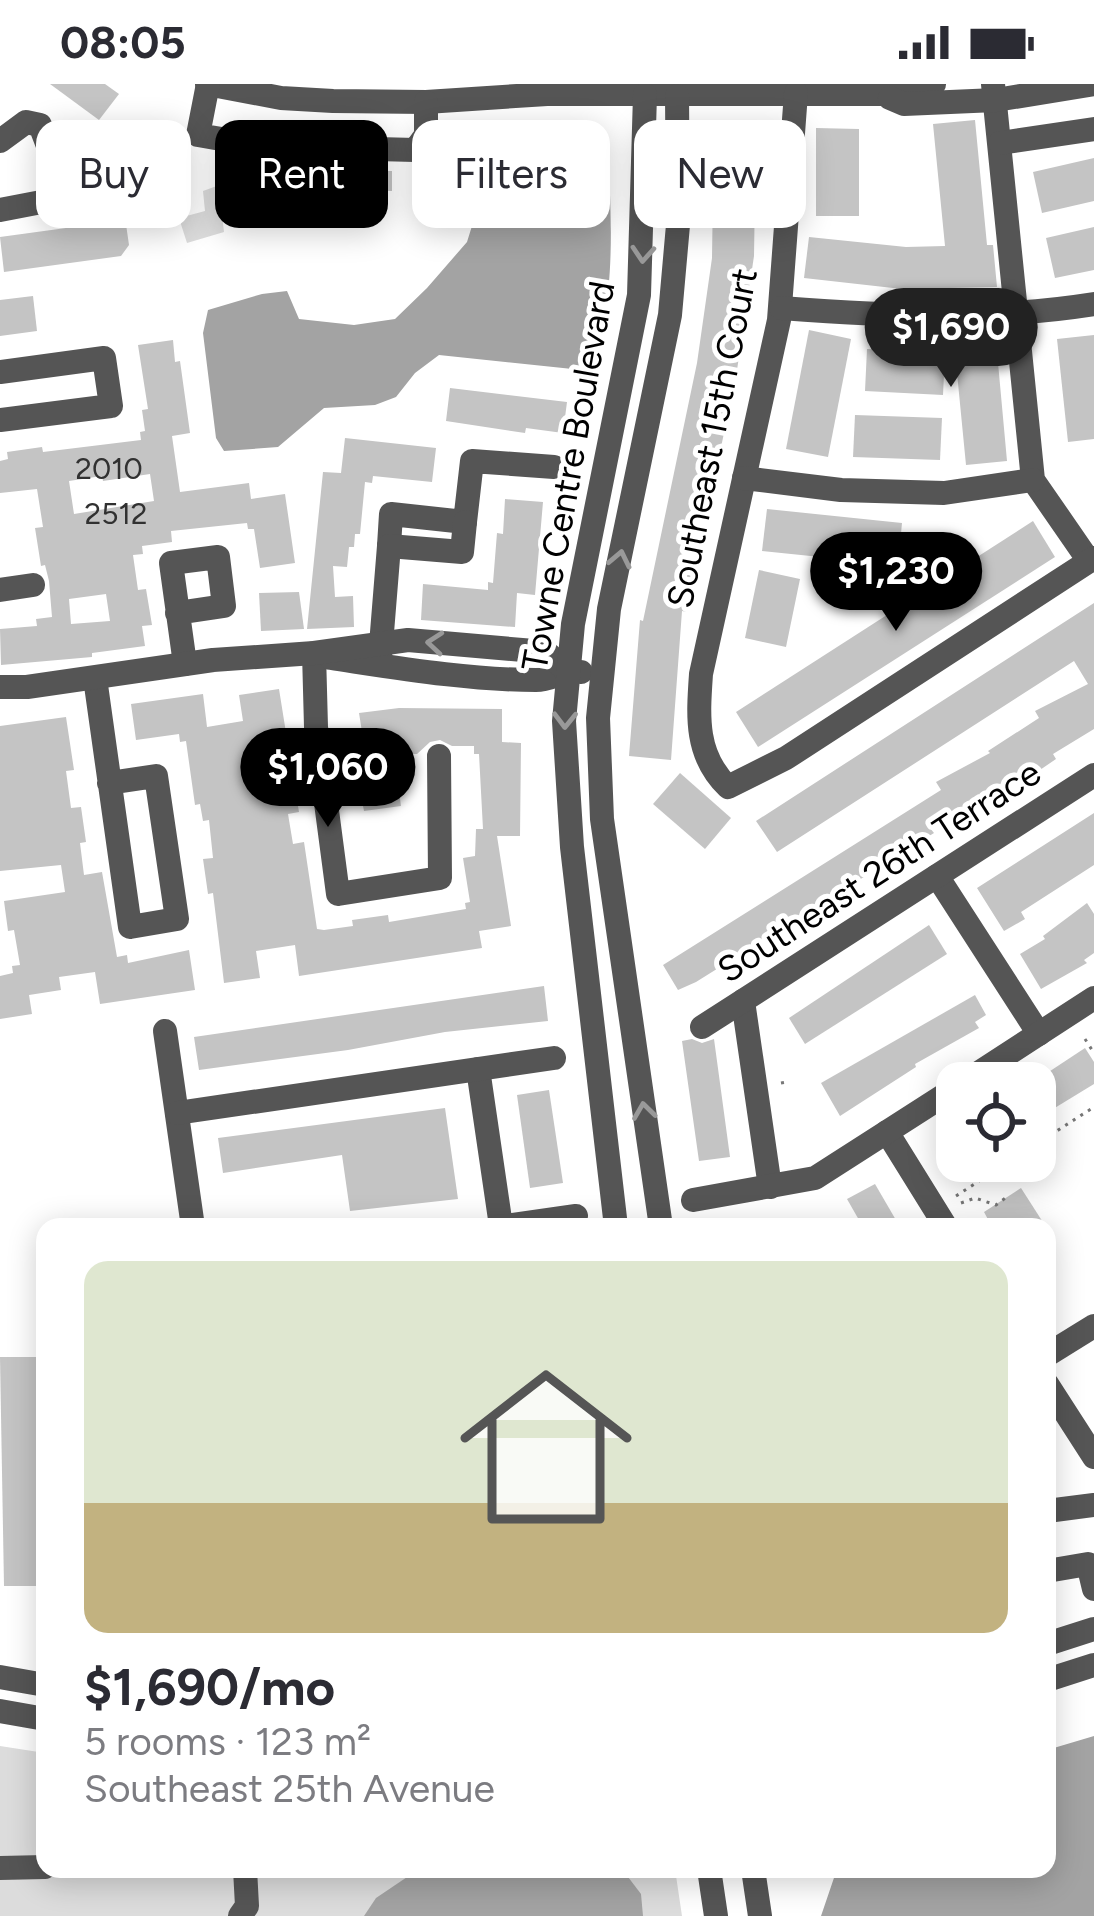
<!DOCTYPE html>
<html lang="en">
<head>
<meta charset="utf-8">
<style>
	body { margin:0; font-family:Figtree,sans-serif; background:#f7f7f7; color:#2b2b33; height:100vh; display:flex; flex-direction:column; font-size:45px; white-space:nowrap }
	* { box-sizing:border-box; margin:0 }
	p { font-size:39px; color:#7c7c81 }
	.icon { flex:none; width:66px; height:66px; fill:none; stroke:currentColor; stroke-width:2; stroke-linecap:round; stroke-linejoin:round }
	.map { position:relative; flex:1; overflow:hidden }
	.sheet { position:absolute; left:36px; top:1134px; width:1020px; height:660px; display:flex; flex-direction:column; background:#fff; border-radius:24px; box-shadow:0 6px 30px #0003 }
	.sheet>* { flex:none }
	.hud { position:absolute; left:36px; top:36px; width:1023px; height:108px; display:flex; gap:24px }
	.controls { position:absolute; left:936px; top:978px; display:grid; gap:24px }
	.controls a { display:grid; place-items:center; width:120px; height:120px; border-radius:24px; background:#fff; box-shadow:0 6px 30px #0003; font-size:60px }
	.price { position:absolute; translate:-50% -102px; padding:0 27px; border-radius:42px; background:#000; color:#fff; font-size:39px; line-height:78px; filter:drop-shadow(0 3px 6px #0008) }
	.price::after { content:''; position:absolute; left:50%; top:72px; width:36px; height:27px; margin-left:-18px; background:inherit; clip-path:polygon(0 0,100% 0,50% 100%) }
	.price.selected { background:#222; color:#fff }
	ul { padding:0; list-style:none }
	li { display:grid; align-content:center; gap:24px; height:636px; padding:0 48px }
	li span { display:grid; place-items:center; height:372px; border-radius:24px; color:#555 }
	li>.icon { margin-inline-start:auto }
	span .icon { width:216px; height:216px; fill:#fffc; stroke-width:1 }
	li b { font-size:51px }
	.chip { padding:0 42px; border-radius:24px; background:#fff; box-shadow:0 6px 30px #0003; font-size:42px; line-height:108px }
	.chip.selected { background:#000; color:#fff }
	.status { display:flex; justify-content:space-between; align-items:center; height:84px; padding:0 60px; background:#fff; direction:ltr }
	.status svg { height:33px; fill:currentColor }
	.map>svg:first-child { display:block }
	.green { fill:#dcdcdc }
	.water { fill:#a3a3a3 }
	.building { fill:#c4c4c4; fill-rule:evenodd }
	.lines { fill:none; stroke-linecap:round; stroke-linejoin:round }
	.path { stroke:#777; stroke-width:3; stroke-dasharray:3 6; stroke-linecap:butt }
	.minor { stroke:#555; stroke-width:24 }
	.oneway { stroke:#999 }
	.labels { text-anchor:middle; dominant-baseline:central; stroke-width:10; stroke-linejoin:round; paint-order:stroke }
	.number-label { font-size:30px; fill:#313131 }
	.street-label { font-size:36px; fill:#000; stroke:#fff }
</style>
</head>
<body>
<div class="status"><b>08:05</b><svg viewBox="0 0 49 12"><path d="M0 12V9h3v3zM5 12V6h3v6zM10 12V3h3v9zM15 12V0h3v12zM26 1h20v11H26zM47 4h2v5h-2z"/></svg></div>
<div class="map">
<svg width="1094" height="1832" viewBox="0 0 1094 1832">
	<rect width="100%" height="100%" fill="#fff"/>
	<g class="green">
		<path d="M225 99 241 103 246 119 243 125 222 131 224 148 187 159 179 134 205 127 203 107Z"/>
		<path d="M0 1662 45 1669V1785H675L682 1832H0Z"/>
	</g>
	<g class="water">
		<path d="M480 47 601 49 607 60C611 112 620 248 582 286L439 271 415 289 396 313 375 321 324 324 278 363 224 367 216 354 203 249 208 226 262 210 287 207 299 235 354 241 395 235 427 204 467 158 476 129Z"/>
		<path d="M1094 1652V1832H821L837 1785H1047V1666Z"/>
		<path d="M419 1785H622L641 1810 643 1832H364L376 1814Z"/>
	</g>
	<g class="building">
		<path d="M50 0H105L119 10 99 36Z"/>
		<path d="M975 36 987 161H993L997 203 902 205 804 194 809 153 906 163 945 162 933 40Z"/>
		<path d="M714 43H756L754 172 737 286 687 528 682 527 671 676 629 672 640 536 643 537 697 279 712 174Z"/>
		<path d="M816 44 859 45V132H816Z"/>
		<path d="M114 57 129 161 121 172 4 188 0 153 88 141 77 63Z"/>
		<path d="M1094 74V117L1042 129 1033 88Z"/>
		<path d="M325 86 392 87V107L324 105Z"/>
		<path d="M1094 143V186L1055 194 1046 154Z"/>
		<path d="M33 212 37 247 0 252V216Z"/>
		<path d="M809 246 851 255 828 373 786 365Z"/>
		<path d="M1094 251V355L1068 358 1057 255Z"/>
		<path d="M173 256 175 278 180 277 190 349 172 352 180 408 249 399 251 415 285 410 295 479 260 484 254 445H248L247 439 171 447 172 458 142 462 143 470 133 471 138 506 146 505 152 541 142 542 145 562 92 569V573L1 581 0 545 37 542 36 535 52 533 49 497 45 481 41 482 35 444 43 443 37 405 0 409V377L8 375 7 368 42 363 43 368 141 356 140 348 145 347 142 326 148 325 138 261ZM150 390 154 417 74 430 69 397 102 392 103 397ZM106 510 110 537 71 540 69 515Z"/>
		<path d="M996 257 1007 377 966 381 957 289 944 290 943 311 865 307 867 265 955 269 954 261Z"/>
		<path d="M450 304 567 318 563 349 526 344 525 349 446 337Z"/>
		<path d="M855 331 942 334 940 376 853 373Z"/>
		<path d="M345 354 436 364 432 398 373 392 372 399 365 398 360 450H355L354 463H349L347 483 333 482 335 513 353 512 354 543 307 545 323 388 341 389Z"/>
		<path d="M505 415 543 418 535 511 517 509 515 543 421 536 423 500 488 506V498L493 499 497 449 503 450Z"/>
		<path d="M767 425 902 439 898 481 762 467Z"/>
		<path d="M1033 437 1055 473 758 663 736 628Z"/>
		<path d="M759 486 800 495 786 563 745 554Z"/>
		<path d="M299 508 304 545 261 547 259 509Z"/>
		<path d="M1094 519V645L1053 670 1056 675 1037 688 976 717 977 720 958 733 956 728 930 744 934 749 696 898 678 906 663 881 941 706 936 698 990 669 988 667 1039 634 1035 627 1088 600 1074 577 777 768 756 737Z"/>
		<path d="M279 605 287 655 282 656 287 692H293L299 728 288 730 293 760 304 758 317 845 324 846 353 842 352 836 388 831 389 838 466 825 465 819 470 818 463 774 475 772 476 745H483L479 670H474V662H452L440 656 430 658 417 670H394L401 722 364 727 349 649 362 648 359 629 399 624 502 625V658L521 659 520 752H497L511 842 479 847 482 864 299 892 295 861 256 867 260 894 224 899 213 809 208 810 203 775 213 774 209 736 203 737 200 720 195 721 186 657 180 658 179 650 136 656 131 620 203 610 207 643 243 637 239 611Z"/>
		<path d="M66 633 74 686 66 687 71 724 81 723 86 758 80 759 84 791 102 788 117 873 127 871 128 879 189 866 195 906 100 920 95 888 59 893 61 906 29 911 32 930 0 935V892L13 889 12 882 20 881 14 846 8 847 4 817 65 808 61 781 0 787V642Z"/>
		<path d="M680 689 731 734 705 765 653 720Z"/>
		<path d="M1094 729V781L1021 828 1025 835 1004 847 977 804Z"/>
		<path d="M1087 819 1094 830V869L1084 876 1087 879 1041 905 1020 870 1045 855 1043 852Z"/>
		<path d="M929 841 947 870 805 960 789 934Z"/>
		<path d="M544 902 548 937 445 948 348 966 199 986 194 953Z"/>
		<path d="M975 911 986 931 975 938 979 944 915 980 916 983 840 1032 821 999Z"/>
		<path d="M692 955 702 959 714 955 730 1073 699 1077 682 957Z"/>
		<path d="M1085 964 1094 978V1000L1035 1036V997Z"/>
		<path d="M549 1006 563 1099 530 1104 517 1011Z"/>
		<path d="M445 1024 458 1115 350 1127 342 1071 223 1089 218 1054Z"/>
		<path d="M875 1100 900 1143H863L847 1115Z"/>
		<path d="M1021 1104 1046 1143H992L984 1128Z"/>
		<path d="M0 1273H45V1502H4Z"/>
	</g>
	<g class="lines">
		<g class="path">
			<path d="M1085 955 1094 969"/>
			<path d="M781 999 787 998"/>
			<path d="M1035 1061 1094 1023"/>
			<path d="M956 1112 1010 1077"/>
			<path d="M961 1119 975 1114 996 1121 1008 1112"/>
		</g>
		<g class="minor">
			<path d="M207 0 281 14 333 17 426 18 547 10H882L934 0"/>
			<path d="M208 0 198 51 262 62 415 66 426 51V18"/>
			<path d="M993 0 1033 396 1089 477"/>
			<path d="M796 9 779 236 701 590C698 633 695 671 728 703L786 674 1094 474"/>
			<path d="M890 14 904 20 996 16 1094 0"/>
			<path d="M0 57 26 38 40 41 50 67 57 115 0 126"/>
			<path d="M1000 59 1094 45"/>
			<path d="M781 224C889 232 986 237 1094 220"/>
			<path d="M0 288 104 274 111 322 0 336"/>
			<path d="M744 394 841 406 944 409 1033 396"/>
			<path d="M389 462 391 430 465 438 472 377 554 383"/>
			<path d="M0 506 33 501"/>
			<path d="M177 529 224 522 218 473 171 479 185 580"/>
			<path d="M314 569 316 643 338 810 440 794 439 672"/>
			<path d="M380 573 389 462 462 468 465 438"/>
			<path d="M331 574C398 584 468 596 536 596 553 596 563 585 581 588"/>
			<path d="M95 594 130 843 177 835 156 692 109 699"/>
			<path d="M0 603H27L213 576 314 569 408 556 546 568 566 586"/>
			<path d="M937 792 1039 950"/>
			<path d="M743 917 770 1103"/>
			<path d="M702 943 1094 691"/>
			<path d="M165 947 193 1143"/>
			<path d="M478 985 501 1142"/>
			<path d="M963 999 1094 914"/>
			<path d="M177 1029 554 974"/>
			<path d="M887 1048 946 1143"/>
			<path d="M693 1116 815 1094 957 1003"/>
			<path d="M498 1143 576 1132"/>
			<path d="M616 1143 572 763 564 637 573 540 639 211 645 11"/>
			<path d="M661 1143 602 735 598 634 609 525 670 231 678 141 677 12"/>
			<path d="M1047 1271 1094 1242"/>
			<path d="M1047 1300 1094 1373"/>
			<path d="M1047 1427 1094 1421"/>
			<path d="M1047 1487 1088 1480 1094 1505"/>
			<path d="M1047 1560 1094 1545"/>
			<path d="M0 1593 45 1601"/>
			<path d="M1047 1596 1094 1581"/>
			<path d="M0 1627 45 1635"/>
			<path d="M0 1784 45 1783"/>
			<path d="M709 1785 716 1832"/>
			<path d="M753 1785 760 1832"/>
			<path d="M240 1832 247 1822 245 1785"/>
		</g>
	</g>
	<defs><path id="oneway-chevron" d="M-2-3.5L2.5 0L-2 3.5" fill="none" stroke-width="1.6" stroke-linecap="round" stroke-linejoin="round" transform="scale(3)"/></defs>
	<g class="oneway">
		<use href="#oneway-chevron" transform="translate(643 170) rotate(94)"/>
		<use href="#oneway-chevron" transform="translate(620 475) rotate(-78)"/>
		<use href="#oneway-chevron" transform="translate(435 559) rotate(-175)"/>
		<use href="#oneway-chevron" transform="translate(565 636) rotate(91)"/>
		<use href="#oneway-chevron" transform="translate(644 1027) rotate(-98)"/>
	</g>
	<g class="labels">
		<g class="number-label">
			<text x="109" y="384">2010</text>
			<text x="116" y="429">2512</text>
		</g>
		<g class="street-label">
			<text transform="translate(712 354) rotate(-79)">Southeast 15th Court</text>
			<text transform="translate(568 392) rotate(-80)">Towne Centre Boulevard</text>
			<text transform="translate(879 787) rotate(-33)">Southeast 26th Terrace</text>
		</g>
	</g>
</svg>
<div class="controls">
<a><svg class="icon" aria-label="locate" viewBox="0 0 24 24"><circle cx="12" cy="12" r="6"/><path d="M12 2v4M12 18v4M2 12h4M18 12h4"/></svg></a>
</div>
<b class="price selected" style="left:951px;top:306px">$1,690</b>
<b class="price" style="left:896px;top:550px">$1,230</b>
<b class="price" style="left:328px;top:746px">$1,060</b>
<div class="hud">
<a class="chip">Buy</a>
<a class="chip selected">Rent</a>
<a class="chip">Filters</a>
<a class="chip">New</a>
</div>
<section class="sheet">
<ul>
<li><span style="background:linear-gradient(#dfe7d0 65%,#c2b280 0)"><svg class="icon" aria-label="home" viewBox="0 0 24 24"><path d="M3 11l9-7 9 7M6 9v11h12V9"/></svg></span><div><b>$1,690/mo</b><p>5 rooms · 123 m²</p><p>Southeast 25th Avenue</p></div></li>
</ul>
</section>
</div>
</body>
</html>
